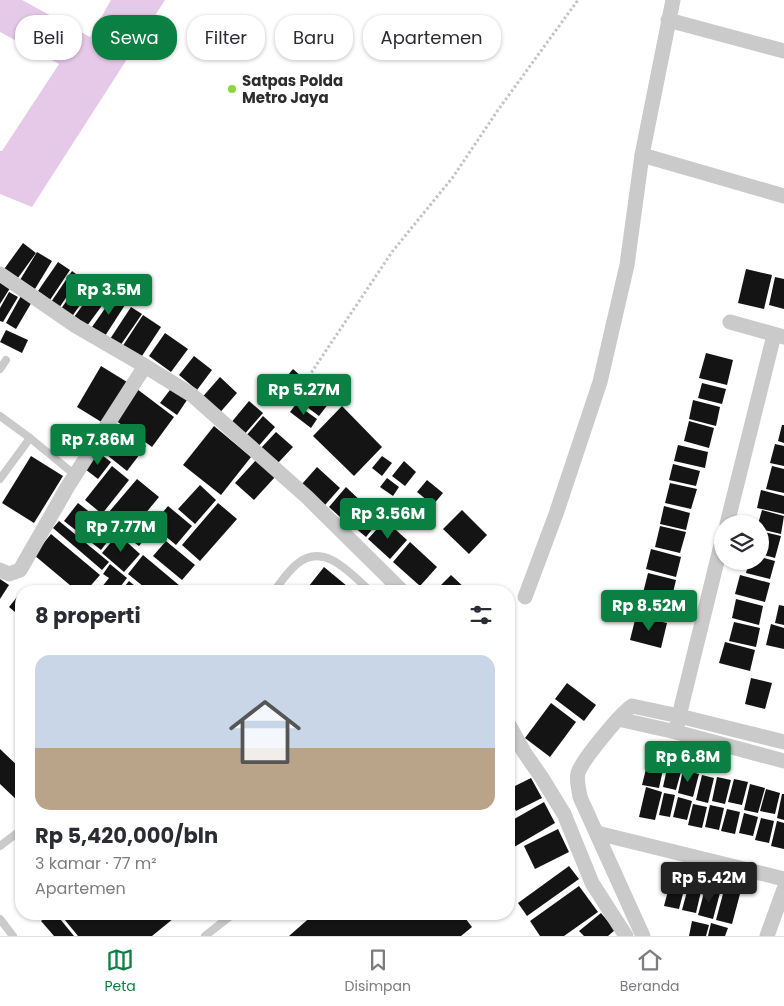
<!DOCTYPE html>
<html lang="id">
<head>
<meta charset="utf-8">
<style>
	body { margin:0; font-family:Poppins,sans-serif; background:#f7f7f7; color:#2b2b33; height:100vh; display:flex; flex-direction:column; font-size:19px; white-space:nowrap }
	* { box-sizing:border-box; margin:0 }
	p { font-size:16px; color:#7c7c81 }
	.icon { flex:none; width:28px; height:28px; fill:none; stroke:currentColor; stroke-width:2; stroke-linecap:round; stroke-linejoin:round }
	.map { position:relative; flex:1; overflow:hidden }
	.sheet { position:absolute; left:15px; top:585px; width:500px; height:335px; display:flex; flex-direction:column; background:#fff; border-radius:20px; box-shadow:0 1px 4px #0004 }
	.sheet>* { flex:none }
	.guide { position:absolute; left:15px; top:15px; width:500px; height:45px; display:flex; gap:10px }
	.tools { position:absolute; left:714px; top:515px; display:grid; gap:10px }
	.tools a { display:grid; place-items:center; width:55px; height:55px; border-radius:50%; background:#fff; box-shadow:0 1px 4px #0004; font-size:25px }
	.price { position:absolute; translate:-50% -42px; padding:0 11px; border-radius:5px; background:#0b8043; color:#fff; font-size:16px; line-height:32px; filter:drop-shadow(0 1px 2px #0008) }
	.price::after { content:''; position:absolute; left:50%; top:30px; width:15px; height:11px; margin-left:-8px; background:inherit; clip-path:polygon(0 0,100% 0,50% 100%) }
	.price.selected { background:#222; color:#fff }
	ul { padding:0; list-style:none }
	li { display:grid; align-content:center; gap:10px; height:265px; padding:0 20px }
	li+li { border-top:1px solid #e1e1e2 }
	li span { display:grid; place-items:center; height:155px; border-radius:15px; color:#555 }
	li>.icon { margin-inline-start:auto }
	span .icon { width:90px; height:90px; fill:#fffc; stroke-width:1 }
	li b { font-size:21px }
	h2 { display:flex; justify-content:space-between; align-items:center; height:60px; padding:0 20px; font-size:21px }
	.pill { padding:0 18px; border-radius:20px; background:#fff; box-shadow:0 1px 4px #0004; font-size:18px; line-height:45px }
	.pill.selected { background:#0b8043; color:#fff }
	.menu { display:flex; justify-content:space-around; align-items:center; height:70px; border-top:1px solid #e1e1e2; background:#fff; font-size:14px; color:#7c7c81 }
	.menu a { display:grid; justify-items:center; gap:2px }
	.menu .selected { color:#0b8043 }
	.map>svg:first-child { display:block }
	.water { fill:#e6c9e8 }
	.building { fill:#141414 }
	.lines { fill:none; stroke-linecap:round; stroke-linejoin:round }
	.path { stroke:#c4c4c4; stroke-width:3; stroke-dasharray:2.5 2.5; stroke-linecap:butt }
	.lane { stroke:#cacaca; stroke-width:8 }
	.street { stroke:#cacaca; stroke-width:15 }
	.poi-dot { fill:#8cd63d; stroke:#fff; stroke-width:2 }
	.labels { text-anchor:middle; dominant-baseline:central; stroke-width:5; stroke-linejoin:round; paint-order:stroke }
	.poi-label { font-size:15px; font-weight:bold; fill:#2d2d2d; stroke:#fff; text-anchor:start }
</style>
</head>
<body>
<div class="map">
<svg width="784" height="936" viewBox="0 0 784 936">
	<rect width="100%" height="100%" fill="#fff"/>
	<path class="water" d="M0 0H22L90 37 111 0H165L32 207 0 194V151H2L59 64 0 32Z"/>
	<g class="building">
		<path d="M23 243 36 253 15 282 2 272Z"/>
		<path d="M37 252 52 261 35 289 20 280Z"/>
		<path d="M58 262 70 270 50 300 38 291Z"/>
		<path d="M746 269 772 275 764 309 738 303Z"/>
		<path d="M72 271 80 277 59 308 51 302Z"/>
		<path d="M84 277 94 285 71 318 60 310Z"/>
		<path d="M775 277 784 279V309L769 305Z"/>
		<path d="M0 280 12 285 0 304Z"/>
		<path d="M96 287 109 296 87 326 74 317Z"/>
		<path d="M9 292 18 297 3 322 0 321V308Z"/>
		<path d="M22 294 33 300 16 329 6 323Z"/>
		<path d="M113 297 125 305 105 336 92 327Z"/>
		<path d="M131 307 142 314 120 346 110 339Z"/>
		<path d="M143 315 161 327 140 359 122 347Z"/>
		<path d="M6 330 28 340 22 353 0 342Z"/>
		<path d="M165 333 188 349 171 372 149 356Z"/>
		<path d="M706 353 733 360 727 385 699 378Z"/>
		<path d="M194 356 212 370 197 390 179 375Z"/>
		<path d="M101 366 127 382 103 423 77 407Z"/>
		<path d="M293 369 302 377 292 388 283 381Z"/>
		<path d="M220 377 237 393 217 416 199 401Z"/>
		<path d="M702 383 726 389 722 404 698 398Z"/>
		<path d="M283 384 291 390 283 400 275 394Z"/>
		<path d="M173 386 189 397 177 415 160 403Z"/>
		<path d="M311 388 329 403 319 416 300 402Z"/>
		<path d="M137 389 174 417 152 447 115 420Z"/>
		<path d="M693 400 720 407 716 426 689 419Z"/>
		<path d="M249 401 263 413 243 436 230 424Z"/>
		<path d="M296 404 317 419 311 428 290 412Z"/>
		<path d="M342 406 382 447 354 476 313 436Z"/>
		<path d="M263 416 275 427 257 448 245 437Z"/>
		<path d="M689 421 714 428 709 448 684 441Z"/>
		<path d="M782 425H784V443L778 441Z"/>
		<path d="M121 426 146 446 127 471 102 451Z"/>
		<path d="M214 426 251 457 221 495 183 465Z"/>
		<path d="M276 432 293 447 278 463 261 448Z"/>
		<path d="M775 444 784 446V466L770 463Z"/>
		<path d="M678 445 708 452 705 468 674 461Z"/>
		<path d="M98 452 111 462 98 479 85 469Z"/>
		<path d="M31 456 63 476 34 523 2 503Z"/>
		<path d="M382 456 392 463 382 476 372 468Z"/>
		<path d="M257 459 275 477 254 500 235 483Z"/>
		<path d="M404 461 416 472 405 486 392 476Z"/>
		<path d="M673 464 700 471 696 486 669 480Z"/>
		<path d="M112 466 129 480 102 514 85 500Z"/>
		<path d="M772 466 784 469V493L766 489Z"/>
		<path d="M317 467 340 488 325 505 302 484Z"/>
		<path d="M387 478 399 487 393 496 380 487Z"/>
		<path d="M137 479 159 497 140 520 152 530 139 546 127 537 126 538 103 519Z"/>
		<path d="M427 480 443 493 433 505 417 492Z"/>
		<path d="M670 483 697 489 691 509 665 503Z"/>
		<path d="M200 485 216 500 195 524 178 509Z"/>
		<path d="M346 487 367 507 350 526 329 507Z"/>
		<path d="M761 490 784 496V514L757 508Z"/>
		<path d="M78 503 115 532 101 550 64 521Z"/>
		<path d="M218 503 237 519 200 561 182 545Z"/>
		<path d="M168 506 192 526 176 545 152 525Z"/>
		<path d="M664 506 690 513 686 530 660 524Z"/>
		<path d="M369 507 382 517 366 537 353 526Z"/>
		<path d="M462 510 487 535 469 554 443 529Z"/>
		<path d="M762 510 784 516 781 534 760 529V524H758Z"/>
		<path d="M385 520 407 540 390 559 368 539Z"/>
		<path d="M59 521 109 562 102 570 53 528Z"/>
		<path d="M660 526 686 532 680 553 655 547Z"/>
		<path d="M760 531 781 536 775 558 760 554Z"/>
		<path d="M51 534 100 575 86 591H77L34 555Z"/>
		<path d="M118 534 140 554 124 572 102 553Z"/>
		<path d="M166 541 195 565 182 580 153 556Z"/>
		<path d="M410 542 437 567 420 586 393 562Z"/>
		<path d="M651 549 681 557 676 577 646 569Z"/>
		<path d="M143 555 180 586 176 591H149L128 574Z"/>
		<path d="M760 557 775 561 770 579 746 573 749 561H760Z"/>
		<path d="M110 564 127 578 117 591H105L101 588 109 578 103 574Z"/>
		<path d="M324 567 353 591H305Z"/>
		<path d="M648 573 676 580 671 601 643 593Z"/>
		<path d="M451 575 468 591H435Z"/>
		<path d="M740 575 770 583 765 602 735 594Z"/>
		<path d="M0 579 9 585 0 599Z"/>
		<path d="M129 581 141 591H121Z"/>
		<path d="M21 592V617L9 607Z"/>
		<path d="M644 596 672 603 667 621 640 614Z"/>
		<path d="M736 599 763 606 759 625 732 618Z"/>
		<path d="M779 605 784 606V625L775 623Z"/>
		<path d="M636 616 667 623 661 648 630 640Z"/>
		<path d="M734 622 760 628 756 647 729 641Z"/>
		<path d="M771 624 784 628V649L766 645Z"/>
		<path d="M725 642 755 650 750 671 719 663Z"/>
		<path d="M751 678 772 683 765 709 745 704Z"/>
		<path d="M567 683 596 705 584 721 555 699Z"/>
		<path d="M551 703 576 722 550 757 525 738Z"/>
		<path d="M0 749 21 769V799L19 802 0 784Z"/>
		<path d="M648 761 664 765 659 788 642 785Z"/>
		<path d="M668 764 682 768 676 790 663 787Z"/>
		<path d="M683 770 699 774 693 797 678 793Z"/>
		<path d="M702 775 714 778 708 803 696 800Z"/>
		<path d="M717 777 731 780 725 804 712 801Z"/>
		<path d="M531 778 542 798 516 811 509 797V789Z"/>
		<path d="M734 779 748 782 742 805 728 802Z"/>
		<path d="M750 784 765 788 758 813 744 810Z"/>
		<path d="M646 787 662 792 655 820 639 817Z"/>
		<path d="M766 789 780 793 775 814 760 811Z"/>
		<path d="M664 793 675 795 670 817 659 815Z"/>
		<path d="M782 794H784V820L777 818Z"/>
		<path d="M678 797 692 801 687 820 673 817Z"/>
		<path d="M544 802 555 823 509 850V822Z"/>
		<path d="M693 804 707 807 702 828 688 825Z"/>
		<path d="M710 805 724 808 719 830 705 827Z"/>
		<path d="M727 809 740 812 735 834 721 831Z"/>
		<path d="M744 813 758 817 753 836 739 833Z"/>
		<path d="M761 818 774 821 769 843 755 840Z"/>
		<path d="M777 821 784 823V849L771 846Z"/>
		<path d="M558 829 569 852 535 869 524 846Z"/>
		<path d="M569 866 579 879 527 916 518 903Z"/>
		<path d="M670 883 685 886 679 909 664 906Z"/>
		<path d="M689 884 702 887 696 913 682 910Z"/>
		<path d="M579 886 598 912 564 936H540L530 921Z"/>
		<path d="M705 889 720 893 713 919 698 915Z"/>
		<path d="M724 890 740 894 732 924 716 920Z"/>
		<path d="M601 913 615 930 608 936H584L579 931Z"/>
		<path d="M50 914H56L74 936H54L41 921Z"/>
		<path d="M60 914H179L152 936H78Z"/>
		<path d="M314 914H462L472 927 461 936H289Z"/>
		<path d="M692 921 709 925 706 936H689Z"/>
		<path d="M711 923 728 928 725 936H708Z"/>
	</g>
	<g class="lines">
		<path class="path" d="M303 385 392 252 453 177 498 110 578 0"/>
		<g class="lane">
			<path d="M0 369 6 360"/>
			<path d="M0 416 30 438"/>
			<path d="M0 479 30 438 75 475"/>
			<path d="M274 591C281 582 288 571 297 564 324 541 351 574 370 591"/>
			<path d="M0 846 21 830"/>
			<path d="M0 919 13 936"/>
			<path d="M205 936 233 914"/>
		</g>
		<g class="street">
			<path d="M668 20 784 51"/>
			<path d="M642 155 784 196"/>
			<path d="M0 274 76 326 145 366 192 395 307 497 402 591"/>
			<path d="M730 322 784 337"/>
			<path d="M727 524 774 335"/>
			<path d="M0 570 9 574 20 570 68 486 145 366"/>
			<path d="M525 597 556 514 600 382 627 265 642 155 673 0"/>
			<path d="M618 719 676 732 784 761"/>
			<path d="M509 725 524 752 542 778 564 814 592 883 626 936"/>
			<path d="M676 732 679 716 722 541"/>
			<path d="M597 833 784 879"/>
			<path d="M643 936 580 797C579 789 576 781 578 773 582 760 621 713 632 706L679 716 784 742"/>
			<path d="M767 936 784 889"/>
		</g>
	</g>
	<circle class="poi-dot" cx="232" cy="89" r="5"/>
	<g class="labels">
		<g class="poi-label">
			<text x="242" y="80">Satpas Polda<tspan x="242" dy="17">Metro Jaya</tspan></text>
		</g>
	</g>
</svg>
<div class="tools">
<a><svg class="icon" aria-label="layers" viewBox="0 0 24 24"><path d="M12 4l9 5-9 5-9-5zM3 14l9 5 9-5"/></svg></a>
</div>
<b class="price" style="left:109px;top:316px">Rp 3.5M</b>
<b class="price" style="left:304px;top:416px">Rp 5.27M</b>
<b class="price" style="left:98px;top:466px">Rp 7.86M</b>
<b class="price" style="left:388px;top:540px">Rp 3.56M</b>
<b class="price" style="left:121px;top:553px">Rp 7.77M</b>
<b class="price" style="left:649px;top:632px">Rp 8.52M</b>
<b class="price" style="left:688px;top:783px">Rp 6.8M</b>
<b class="price selected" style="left:709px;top:904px">Rp 5.42M</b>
<div class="guide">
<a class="pill">Beli</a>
<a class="pill selected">Sewa</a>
<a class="pill">Filter</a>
<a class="pill">Baru</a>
<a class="pill">Apartemen</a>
</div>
<section class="sheet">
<h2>8 properti<svg class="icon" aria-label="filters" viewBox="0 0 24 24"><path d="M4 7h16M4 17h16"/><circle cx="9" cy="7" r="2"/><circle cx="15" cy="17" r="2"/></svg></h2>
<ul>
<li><span style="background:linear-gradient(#c9d6e8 60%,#b9a48a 0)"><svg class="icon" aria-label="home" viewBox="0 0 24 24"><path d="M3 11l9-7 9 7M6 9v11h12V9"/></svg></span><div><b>Rp 5,420,000/bln</b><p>3 kamar · 77 m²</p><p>Apartemen</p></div></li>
</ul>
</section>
</div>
<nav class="menu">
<a class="selected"><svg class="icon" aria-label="map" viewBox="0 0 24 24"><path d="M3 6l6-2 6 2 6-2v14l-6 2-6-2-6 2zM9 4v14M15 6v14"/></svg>Peta</a>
<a><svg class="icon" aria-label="saved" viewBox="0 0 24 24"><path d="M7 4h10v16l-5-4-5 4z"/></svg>Disimpan</a>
<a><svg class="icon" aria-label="home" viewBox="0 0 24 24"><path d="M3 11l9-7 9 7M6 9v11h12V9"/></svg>Beranda</a>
</nav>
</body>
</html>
